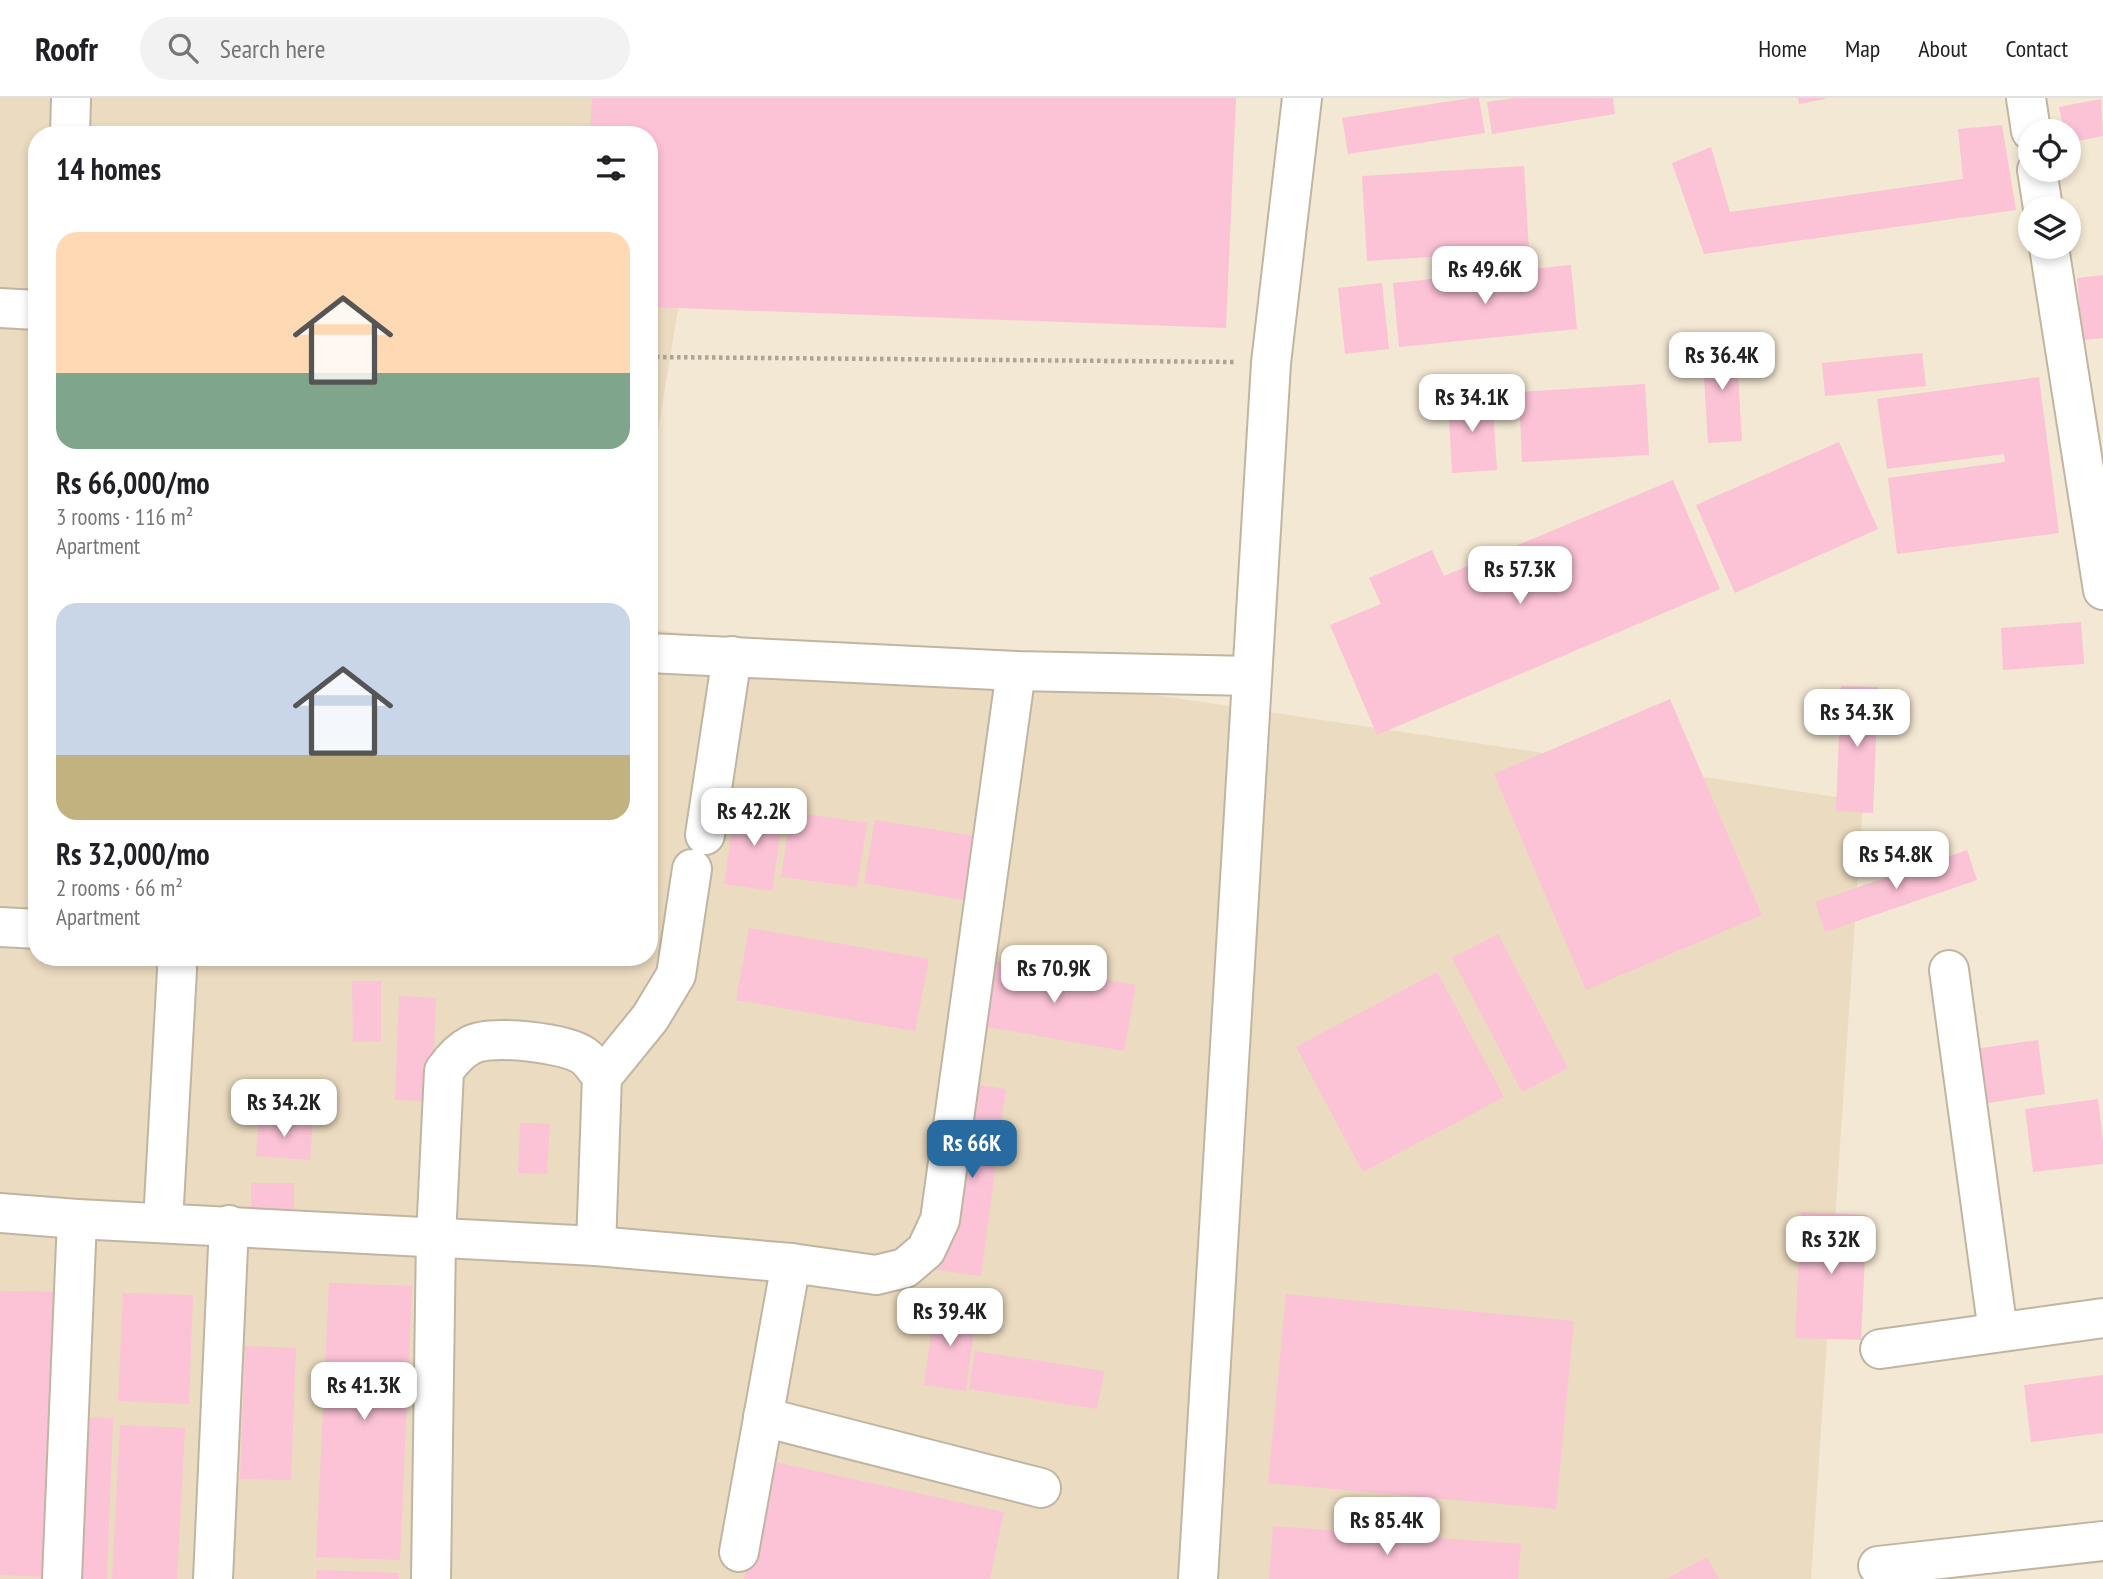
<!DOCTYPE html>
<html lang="en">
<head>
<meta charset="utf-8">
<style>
	body { margin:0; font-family:"PT Sans Narrow",sans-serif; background:#f2f2f2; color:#202124; height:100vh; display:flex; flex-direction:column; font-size:26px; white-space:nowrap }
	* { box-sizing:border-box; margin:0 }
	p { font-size:23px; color:#757577 }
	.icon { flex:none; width:38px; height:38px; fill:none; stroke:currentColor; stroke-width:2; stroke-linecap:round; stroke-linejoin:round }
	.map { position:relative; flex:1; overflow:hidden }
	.details { position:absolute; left:28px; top:28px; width:630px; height:840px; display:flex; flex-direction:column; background:#fff; border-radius:28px; box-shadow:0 4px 10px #0003 }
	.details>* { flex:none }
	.controls { position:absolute; left:2018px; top:21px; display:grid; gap:14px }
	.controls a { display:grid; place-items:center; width:63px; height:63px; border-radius:50%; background:#fff; box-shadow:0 4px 10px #0003; font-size:35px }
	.price { position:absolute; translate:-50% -60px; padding:0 16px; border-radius:14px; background:#fff; color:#222; font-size:23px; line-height:46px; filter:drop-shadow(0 2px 4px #0008) }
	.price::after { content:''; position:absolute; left:50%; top:42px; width:21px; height:16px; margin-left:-10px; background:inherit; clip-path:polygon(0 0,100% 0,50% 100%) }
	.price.current { background:#286ba0; color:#fff }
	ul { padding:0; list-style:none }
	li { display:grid; align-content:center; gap:14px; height:371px; padding:0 28px }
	li span { display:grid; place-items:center; height:217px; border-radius:21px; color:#555 }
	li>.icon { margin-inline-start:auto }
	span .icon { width:126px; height:126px; fill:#fffc; stroke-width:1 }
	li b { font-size:30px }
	h2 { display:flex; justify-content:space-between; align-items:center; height:84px; padding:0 28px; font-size:30px }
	header { display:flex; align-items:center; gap:42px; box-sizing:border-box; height:98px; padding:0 35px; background:#fff; border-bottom:2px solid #e0e0e0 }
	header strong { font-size:33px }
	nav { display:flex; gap:38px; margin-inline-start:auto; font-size:24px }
	.search { width:490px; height:63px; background:#f2f2f2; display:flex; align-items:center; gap:18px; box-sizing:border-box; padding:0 24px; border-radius:38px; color:#757577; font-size:26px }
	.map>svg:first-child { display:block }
	.built { fill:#ebdbc0 }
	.building { fill:#fcc2d6 }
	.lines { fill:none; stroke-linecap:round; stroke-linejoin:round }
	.minor-casing { stroke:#c0b5a2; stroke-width:42 }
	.path { stroke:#ada494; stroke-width:4.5; stroke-dasharray:3.5 3.5; stroke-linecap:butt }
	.minor { stroke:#fff; stroke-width:38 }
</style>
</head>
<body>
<header>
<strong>Roofr</strong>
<div class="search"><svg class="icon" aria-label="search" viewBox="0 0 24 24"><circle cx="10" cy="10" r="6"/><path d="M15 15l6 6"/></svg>Search here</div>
<nav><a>Home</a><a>Map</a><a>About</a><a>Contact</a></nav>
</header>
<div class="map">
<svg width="2103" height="1481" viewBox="0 0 2103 1481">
	<rect width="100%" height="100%" fill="#f3e8d3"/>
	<path class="built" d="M0 0H713L649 387V37H37V859H649V531L1122 592 1863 703 1811 1481H0Z"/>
	<g class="building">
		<path d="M592 0H1236L1226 230 649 209V37H590Z"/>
		<path d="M1471 0H1479L1485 35 1348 56 1342 20Z"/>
		<path d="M1514 0H1613L1615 16 1492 36 1487 4Z"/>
		<path d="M1798 0H1825V1L1799 6Z"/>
		<path d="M2101 1 2103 38 2068 45V33H2064L2059 9Z"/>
		<path d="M2002 27 2016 112 1704 156 1672 65 1711 49 1730 114 1963 81 1958 31Z"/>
		<path d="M1524 68 1529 153 1367 163 1362 78Z"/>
		<path d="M1571 167 1577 231 1399 249 1393 185Z"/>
		<path d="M2103 177V240L2083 242 2077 180Z"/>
		<path d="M1382 185 1389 251 1345 256 1338 190Z"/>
		<path d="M1736 244 1742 343 1708 345 1702 246Z"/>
		<path d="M1922 255 1926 288 1825 298 1822 265Z"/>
		<path d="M2039 279 2059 435 1897 456 1888 380 2005 364 2004 356 1887 371 1877 301Z"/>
		<path d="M1645 286 1649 357 1522 364 1519 294Z"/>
		<path d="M1492 296 1497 372 1452 375 1448 299Z"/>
		<path d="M1839 344 1878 431 1735 495 1696 407Z"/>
		<path d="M1673 382 1720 491 1377 637 1330 527 1381 506 1369 480 1432 452 1444 478Z"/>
		<path d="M2081 524 2084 566 2003 572 2001 530Z"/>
		<path d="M1841 588 1878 589 1873 715 1836 713Z"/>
		<path d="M1670 601 1762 817 1586 892 1494 676Z"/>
		<path d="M736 706 784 713 772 793 724 786Z"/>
		<path d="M791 714 867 725 857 789 781 779Z"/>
		<path d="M875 722 981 739 970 803 864 785Z"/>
		<path d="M1967 752 1977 782 1825 834 1815 804Z"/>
		<path d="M749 830 929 861 915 933 736 902Z"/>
		<path d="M1498 836 1568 970 1522 994 1452 860Z"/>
		<path d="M339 859H371V865L339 864Z"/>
		<path d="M983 861 1136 887 1124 953 971 926Z"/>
		<path d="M1437 874 1504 999 1363 1074 1296 949Z"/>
		<path d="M352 883H381V943L353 944Z"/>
		<path d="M399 898 436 900 432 1003 395 1002Z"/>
		<path d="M2038 942 2045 996 1982 1006 1974 951Z"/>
		<path d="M962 985 1006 991 981 1178 937 1172Z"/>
		<path d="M2098 1001 2103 1043V1066L2033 1074 2025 1011Z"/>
		<path d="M259 1019 313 1024 310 1062 256 1058Z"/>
		<path d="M520 1025 550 1026 547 1076 518 1075Z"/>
		<path d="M251 1085H294V1114L251 1115Z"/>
		<path d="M1801 1114 1867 1117 1861 1242 1795 1240Z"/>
		<path d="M329 1185 412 1188 400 1462 316 1459Z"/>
		<path d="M0 1193 59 1194 49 1479 0 1477Z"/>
		<path d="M123 1195 193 1197 189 1306 118 1303Z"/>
		<path d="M1286 1196 1574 1223 1556 1411 1268 1385Z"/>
		<path d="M935 1208 976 1213 966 1293 924 1287Z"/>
		<path d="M245 1248 296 1250 291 1382 240 1381Z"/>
		<path d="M975 1253 1104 1273 1097 1311 969 1291Z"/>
		<path d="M2103 1277V1335L2031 1344 2024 1287Z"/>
		<path d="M85 1319 113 1320 107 1481H79Z"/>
		<path d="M120 1327 185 1330 177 1481H112Z"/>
		<path d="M770 1363 1004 1414 990 1481H744Z"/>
		<path d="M1273 1428 1521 1446 1518 1481H1269Z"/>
		<path d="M1707 1459 1719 1481H1666Z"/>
		<path d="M317 1472 399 1475V1481H316Z"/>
	</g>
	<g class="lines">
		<defs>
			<g id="minor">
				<path d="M2026 0 2031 33"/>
				<path d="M70 37 71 0"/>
				<path d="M2037 72 2043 110"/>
				<path d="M2049 149 2103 492"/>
				<path d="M0 210 37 212"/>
				<path d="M649 555 1016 573 1252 578"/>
				<path d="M705 737 732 558"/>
				<path d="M0 829 37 831"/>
				<path d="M1949 872 1998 1234"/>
				<path d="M602 979 650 920 676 877 692 771"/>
				<path d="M0 1115 77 1121 596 1148 791 1165 876 1177 905 1170 926 1152 940 1122 1016 573"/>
				<path d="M163 1124 177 872 176 859"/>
				<path d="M1880 1251 2103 1220"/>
				<path d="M763 1319 1041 1390"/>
				<path d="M739 1454 791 1165"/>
				<path d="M1878 1468 2103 1443"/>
				<path d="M62 1481 77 1121"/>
				<path d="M213 1481 229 1127"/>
				<path d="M431 1481 436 1139 444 973C451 963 459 953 471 947 491 936 566 945 584 958 591 963 597 973 602 979L596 1148"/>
				<path d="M1198 1481 1271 265 1302 0"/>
			</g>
		</defs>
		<use href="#minor" class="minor-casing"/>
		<path class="path" d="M649 259 1235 264"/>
		<use href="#minor" class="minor"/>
	</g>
</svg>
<div class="controls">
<a><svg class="icon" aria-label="locate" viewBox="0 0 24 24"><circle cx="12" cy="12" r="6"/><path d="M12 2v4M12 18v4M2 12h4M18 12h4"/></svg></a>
<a><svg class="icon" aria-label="layers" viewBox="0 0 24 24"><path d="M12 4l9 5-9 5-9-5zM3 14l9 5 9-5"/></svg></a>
</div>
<b class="price" style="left:1485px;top:208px">Rs 49.6K</b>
<b class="price" style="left:1722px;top:294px">Rs 36.4K</b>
<b class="price" style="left:1472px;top:336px">Rs 34.1K</b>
<b class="price" style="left:1520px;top:508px">Rs 57.3K</b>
<b class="price" style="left:1857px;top:651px">Rs 34.3K</b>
<b class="price" style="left:754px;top:750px">Rs 42.2K</b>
<b class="price" style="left:1896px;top:793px">Rs 54.8K</b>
<b class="price" style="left:1054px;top:907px">Rs 70.9K</b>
<b class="price" style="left:284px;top:1041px">Rs 34.2K</b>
<b class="price current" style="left:972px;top:1082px">Rs 66K</b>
<b class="price" style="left:1831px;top:1178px">Rs 32K</b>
<b class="price" style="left:950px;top:1250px">Rs 39.4K</b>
<b class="price" style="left:364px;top:1324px">Rs 41.3K</b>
<b class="price" style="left:1387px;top:1459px">Rs 85.4K</b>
<section class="details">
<h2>14 homes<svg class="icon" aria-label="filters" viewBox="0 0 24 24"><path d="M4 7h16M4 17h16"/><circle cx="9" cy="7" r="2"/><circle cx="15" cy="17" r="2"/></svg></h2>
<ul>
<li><span style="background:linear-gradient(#ffd9b3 65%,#7fa58c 0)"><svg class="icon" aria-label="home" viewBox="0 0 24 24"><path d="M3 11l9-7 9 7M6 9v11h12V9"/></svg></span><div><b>Rs 66,000/mo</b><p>3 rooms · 116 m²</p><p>Apartment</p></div></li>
<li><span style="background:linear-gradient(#c9d6e8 70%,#c2b280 0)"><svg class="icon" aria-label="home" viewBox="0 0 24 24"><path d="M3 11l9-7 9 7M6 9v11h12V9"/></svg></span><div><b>Rs 32,000/mo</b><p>2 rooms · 66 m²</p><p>Apartment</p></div></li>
</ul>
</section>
</div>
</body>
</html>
